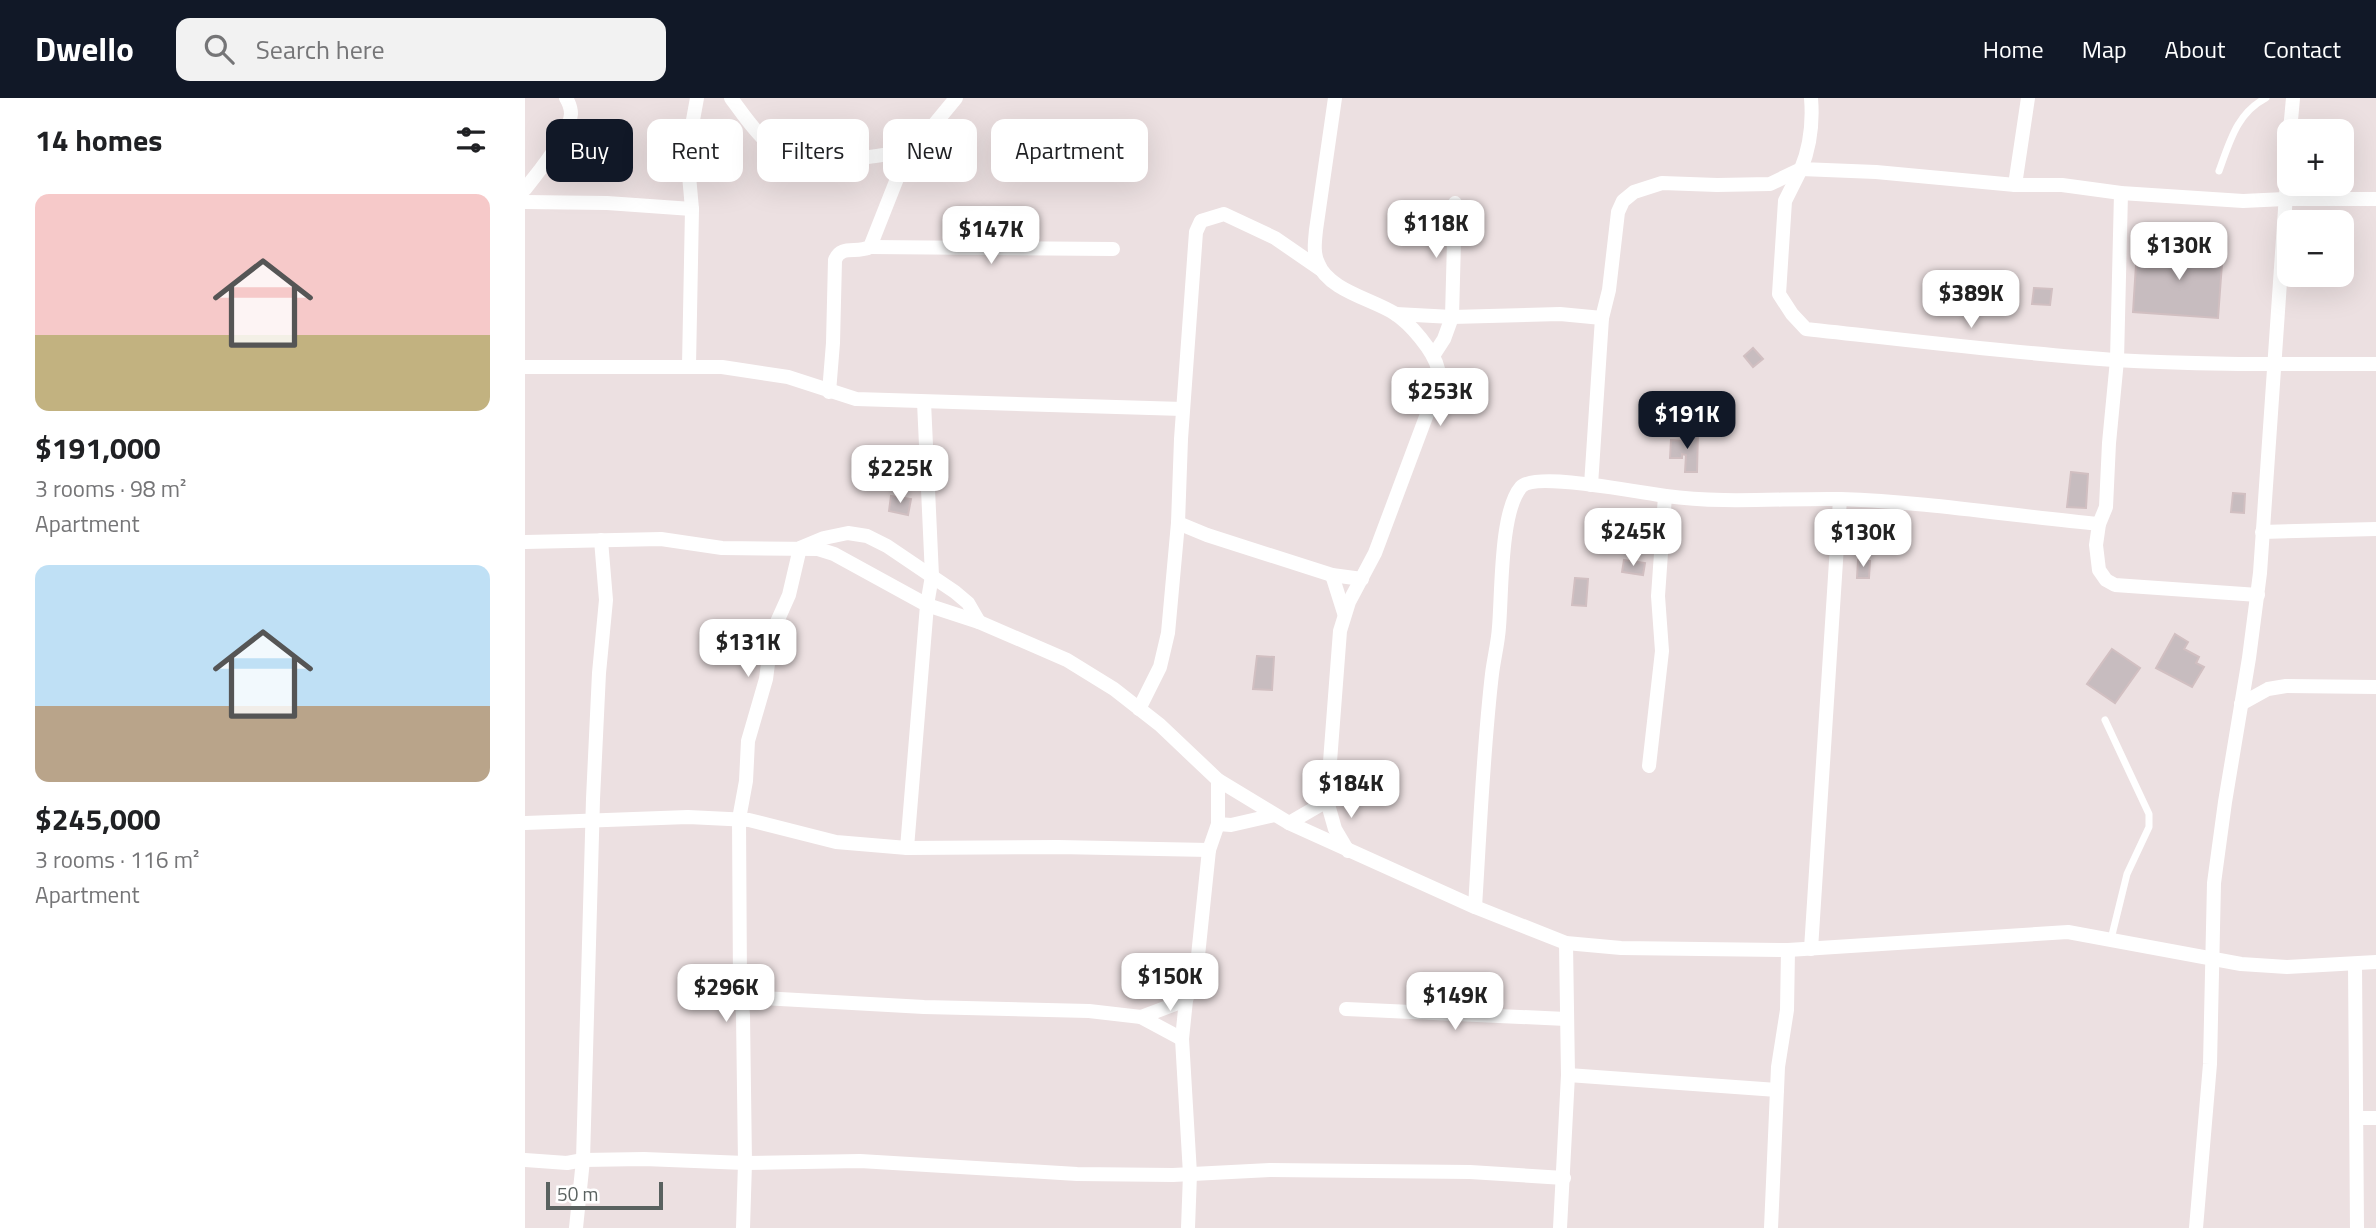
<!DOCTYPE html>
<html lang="en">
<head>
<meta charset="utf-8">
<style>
	body { margin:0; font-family:"Titillium Web",sans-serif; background:#f2f2f2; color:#202124; height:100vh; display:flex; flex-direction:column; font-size:26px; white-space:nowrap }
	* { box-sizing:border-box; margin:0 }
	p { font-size:23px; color:#757577 }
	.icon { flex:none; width:38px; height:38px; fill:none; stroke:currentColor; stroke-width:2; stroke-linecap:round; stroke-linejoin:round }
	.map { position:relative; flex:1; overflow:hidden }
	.side { display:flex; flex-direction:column; background:#fff; width:525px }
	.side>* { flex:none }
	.hud { position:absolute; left:21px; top:21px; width:665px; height:63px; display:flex; gap:14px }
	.buttons { position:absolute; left:1752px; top:21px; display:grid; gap:14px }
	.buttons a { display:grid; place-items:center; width:77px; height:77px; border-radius:14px; background:#fff; box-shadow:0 7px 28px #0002; font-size:35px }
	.scale { position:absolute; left:21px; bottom:18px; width:117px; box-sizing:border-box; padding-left:7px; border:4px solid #59615f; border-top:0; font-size:19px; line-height:24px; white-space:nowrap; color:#59615f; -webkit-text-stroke:5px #fff; paint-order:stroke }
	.price { position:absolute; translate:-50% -60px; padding:0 16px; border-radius:14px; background:#fff; color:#222; font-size:23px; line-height:46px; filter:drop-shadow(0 2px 4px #0008) }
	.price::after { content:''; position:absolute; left:50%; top:42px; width:21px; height:16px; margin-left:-10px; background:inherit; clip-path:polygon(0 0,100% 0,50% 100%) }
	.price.selected { background:#111827; color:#fff }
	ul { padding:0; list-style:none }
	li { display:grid; align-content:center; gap:14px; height:371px; padding:0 35px }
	li span { display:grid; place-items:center; height:217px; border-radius:14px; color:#555 }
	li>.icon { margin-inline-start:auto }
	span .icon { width:126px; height:126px; fill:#fffc; stroke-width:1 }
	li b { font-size:30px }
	h2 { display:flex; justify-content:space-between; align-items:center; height:84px; padding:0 35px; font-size:30px }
	.pill { padding:0 24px; border-radius:14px; background:#fff; box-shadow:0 7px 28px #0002; font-size:24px; line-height:63px }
	.pill.selected { background:#111827; color:#fff }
	header { display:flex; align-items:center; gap:42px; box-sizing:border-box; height:98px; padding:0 35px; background:#111827; color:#fff }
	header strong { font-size:33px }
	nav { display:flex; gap:38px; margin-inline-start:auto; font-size:24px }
	.search { width:490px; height:63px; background:#f2f2f2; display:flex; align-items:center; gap:18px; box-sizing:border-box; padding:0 24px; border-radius:14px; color:#757577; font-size:26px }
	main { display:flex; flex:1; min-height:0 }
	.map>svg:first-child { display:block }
	.building { fill:#c7bcbf; stroke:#d1bfc1; stroke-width:2 }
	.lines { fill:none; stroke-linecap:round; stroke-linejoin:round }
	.service { stroke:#fff; stroke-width:7 }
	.minor { stroke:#fff; stroke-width:14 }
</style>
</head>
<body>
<header>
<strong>Dwello</strong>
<div class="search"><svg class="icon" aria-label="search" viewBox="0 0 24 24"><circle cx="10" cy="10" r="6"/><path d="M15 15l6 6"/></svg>Search here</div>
<nav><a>Home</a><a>Map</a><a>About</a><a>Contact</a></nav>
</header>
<main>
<section class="side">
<h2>14 homes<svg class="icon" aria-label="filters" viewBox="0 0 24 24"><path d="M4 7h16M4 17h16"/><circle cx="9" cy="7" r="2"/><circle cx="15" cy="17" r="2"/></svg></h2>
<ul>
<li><span style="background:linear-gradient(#f6c9c9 65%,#c2b280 0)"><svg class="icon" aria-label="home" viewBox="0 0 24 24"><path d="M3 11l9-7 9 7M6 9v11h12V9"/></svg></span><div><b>$191,000</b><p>3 rooms · 98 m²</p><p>Apartment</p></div></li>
<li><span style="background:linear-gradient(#bfe0f5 65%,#b9a48a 0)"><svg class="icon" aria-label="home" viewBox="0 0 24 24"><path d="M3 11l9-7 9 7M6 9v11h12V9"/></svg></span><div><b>$245,000</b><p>3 rooms · 116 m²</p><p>Apartment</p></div></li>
</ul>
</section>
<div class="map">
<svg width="1851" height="1130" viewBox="0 0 1851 1130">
	<rect width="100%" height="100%" fill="#ece0e1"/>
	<g class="building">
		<path d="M1641 148 1698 152 1693 220 1608 214 1612 151 1641 153Z"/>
		<path d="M1509 190 1527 191 1525 207 1507 206Z"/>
		<path d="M1228 250 1238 261 1228 269 1219 258Z"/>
		<path d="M1162 333H1173L1172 374H1160L1161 357 1157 356V360H1145L1146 342 1161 343Z"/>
		<path d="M1546 374 1563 376 1561 410 1542 409Z"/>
		<path d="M1708 395 1720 396 1719 415 1706 414Z"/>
		<path d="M366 398 386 401 383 417 364 413Z"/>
		<path d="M1099 462 1120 465 1118 477 1097 474Z"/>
		<path d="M1333 462 1345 463 1344 480H1332Z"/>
		<path d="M1050 480 1063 481 1061 508 1047 507Z"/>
		<path d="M1650 536 1663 544 1659 551 1674 559 1671 565 1679 569 1667 589 1631 570Z"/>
		<path d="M1587 551 1615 570 1590 605 1562 586Z"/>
		<path d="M732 558 749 559 747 592 728 591Z"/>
	</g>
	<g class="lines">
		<g class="service">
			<path d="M1694 73C1705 43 1712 15 1741 0"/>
			<path d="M1580 622 1624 716V729L1602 776 1586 841"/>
		</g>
		<g class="minor">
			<path d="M206 0C218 16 228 32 244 46 278 76 344 58 385 53"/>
			<path d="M810 0 791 132C790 143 788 155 793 165 803 192 847 201 869 215 885 225 909 253 913 271 914 278 912 285 911 292L850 455 824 504 815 533 802 703 810 731 823 753"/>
			<path d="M1286 0C1288 24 1285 49 1276 71L1351 74 1490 87H1537L1596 95 1718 103 1760 101H1851"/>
			<path d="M1765 33 1768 0"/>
			<path d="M1276 71 1260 103 1254 196 1267 216 1281 231C1383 242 1486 255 1589 262 1676 267 1764 266 1851 266"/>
			<path d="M1490 87 1503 0"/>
			<path d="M0 91C13 75 45 35 46 16 46 10 44 5 41 0"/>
			<path d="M1596 95 1592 262 1584 345 1581 409 1574 426 1571 447 1574 472 1581 482 1590 487 1733 497"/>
			<path d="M0 104 82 105 167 111"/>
			<path d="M345 149 588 151"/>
			<path d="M871 216 927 219 1035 216 1077 220"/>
			<path d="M908 258 919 241 927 219 930 105"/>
			<path d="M164 268 167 111 162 55 172 0"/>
			<path d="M0 269H197L263 279 331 301 658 311"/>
			<path d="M304 294 308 245 310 162C316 146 332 156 345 149L379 63 431 0"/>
			<path d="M1066 387 1077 220 1084 192 1093 114 1098 103 1109 94 1137 85 1192 87 1245 86 1276 71"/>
			<path d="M653 425 682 437 807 477 837 481"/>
			<path d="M1737 434 1851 431"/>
			<path d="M0 444 136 441 197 450 293 451 309 456 402 507 454 524 542 562 589 591 635 627 693 682 764 725 950 809 1041 845 1096 850 1263 852 1543 834 1716 866 1762 869 1851 864"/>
			<path d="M807 477 819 515"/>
			<path d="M1716 606 1743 591 1761 588 1851 589"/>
			<path d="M614 611 635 569 643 535 653 425 656 341 671 134 676 123 699 116 750 140 795 171"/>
			<path d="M1124 668 1137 553 1133 498 1140 398"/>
			<path d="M0 725 163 719 224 722 311 744 382 750 533 749 684 752"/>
			<path d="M764 725 802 703"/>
			<path d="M693 726 706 727 750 717"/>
			<path d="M382 750 402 507 407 478 399 304"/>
			<path d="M950 809C955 731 958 653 967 576 969 560 973 545 974 529 977 495 975 413 996 389 1010 373 1116 395 1141 398 1199 406 1257 400 1316 401 1403 404 1488 418 1574 426"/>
			<path d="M1286 851 1315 401"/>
			<path d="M1830 866 1832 1130"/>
			<path d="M215 886 235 900 399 909 564 913 616 919 657 941"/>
			<path d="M821 911 1041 921"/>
			<path d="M616 919 661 902"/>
			<path d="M1043 977 1252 992"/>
			<path d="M1832 1020H1851"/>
			<path d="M0 1062 42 1065 58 1062 119 1061 220 1065 335 1063 552 1076 648 1077 745 1072 945 1074 1039 1080"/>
			<path d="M51 1130 58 1062 68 701 74 575 81 502 76 442"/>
			<path d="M218 1130 220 1065 218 917 215 886 214 721 221 683 223 643 241 581 247 535 264 497 275 450 299 440 323 435 342 438 362 448 430 494 443 505 454 524"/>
			<path d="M663 1130 665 1076 657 941 661 902 671 877 684 752 693 726V682"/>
			<path d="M1035 1130 1043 977 1041 845"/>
			<path d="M1246 1130 1253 969 1262 912 1263 852"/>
			<path d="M1671 1130 1685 966 1689 785 1700 704 1724 560 1735 475 1764 53"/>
		</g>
	</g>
</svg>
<div class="buttons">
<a>+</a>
<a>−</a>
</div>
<div class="scale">50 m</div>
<b class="price" style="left:911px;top:162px">$118K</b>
<b class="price" style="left:466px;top:168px">$147K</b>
<b class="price" style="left:1654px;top:184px">$130K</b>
<b class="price" style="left:1446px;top:232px">$389K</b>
<b class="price" style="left:915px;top:330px">$253K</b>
<b class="price selected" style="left:1162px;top:353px">$191K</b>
<b class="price" style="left:375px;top:407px">$225K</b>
<b class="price" style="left:1108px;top:470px">$245K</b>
<b class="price" style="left:1338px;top:471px">$130K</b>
<b class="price" style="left:223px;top:581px">$131K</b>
<b class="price" style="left:826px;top:722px">$184K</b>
<b class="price" style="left:645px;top:915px">$150K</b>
<b class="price" style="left:201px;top:926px">$296K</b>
<b class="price" style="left:930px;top:934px">$149K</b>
<div class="hud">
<a class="pill selected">Buy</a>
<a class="pill">Rent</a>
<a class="pill">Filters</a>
<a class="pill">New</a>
<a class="pill">Apartment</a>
</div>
</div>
</main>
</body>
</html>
